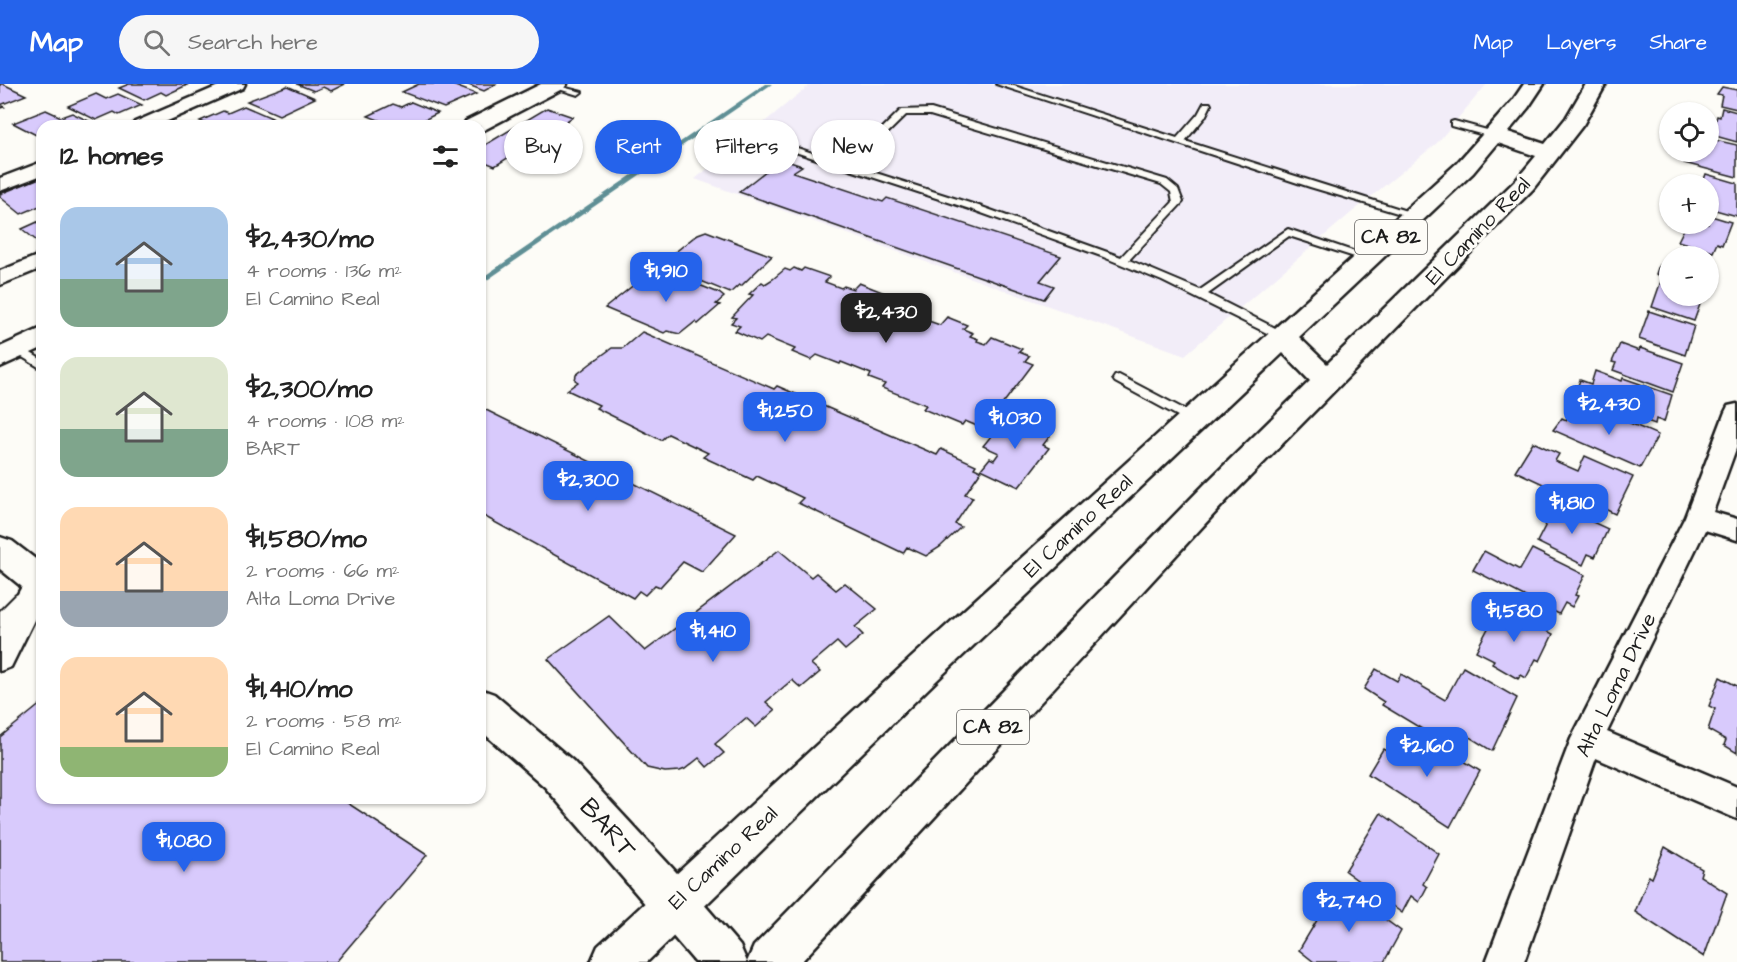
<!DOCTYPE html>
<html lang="en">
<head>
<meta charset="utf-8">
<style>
	body { margin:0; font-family:"Architects Daughter",sans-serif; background:#f6f6f6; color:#222; height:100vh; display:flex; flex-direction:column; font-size:22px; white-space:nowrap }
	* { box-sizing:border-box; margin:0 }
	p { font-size:20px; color:#767676 }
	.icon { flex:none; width:33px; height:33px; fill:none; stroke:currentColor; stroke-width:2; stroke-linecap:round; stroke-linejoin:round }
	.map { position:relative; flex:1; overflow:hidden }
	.panel { position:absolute; left:36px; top:36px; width:450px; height:684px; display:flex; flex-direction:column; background:#fff; border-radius:18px; box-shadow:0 2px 4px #0004 }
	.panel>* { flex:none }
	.top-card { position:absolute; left:504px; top:36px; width:570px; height:54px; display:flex; gap:12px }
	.fabs { position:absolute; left:1659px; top:18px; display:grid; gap:12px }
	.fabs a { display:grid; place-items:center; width:60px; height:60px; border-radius:50%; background:#fff; box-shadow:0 2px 4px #0004; font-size:30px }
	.price { position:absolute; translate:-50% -51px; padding:0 14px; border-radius:12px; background:#2563eb; color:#fff; font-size:20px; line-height:39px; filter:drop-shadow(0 2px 3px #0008) }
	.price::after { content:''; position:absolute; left:50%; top:36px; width:18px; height:14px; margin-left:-9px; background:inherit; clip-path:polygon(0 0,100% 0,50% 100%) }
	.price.current { background:#222; color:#fff }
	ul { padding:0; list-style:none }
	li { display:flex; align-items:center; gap:18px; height:150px; padding:0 24px }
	li span { display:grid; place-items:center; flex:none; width:168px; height:120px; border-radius:18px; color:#555 }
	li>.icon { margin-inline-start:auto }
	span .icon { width:72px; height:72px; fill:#fffc; stroke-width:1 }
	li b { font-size:26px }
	h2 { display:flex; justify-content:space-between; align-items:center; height:72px; padding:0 24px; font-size:26px }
	.chip { padding:0 21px; border-radius:27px; background:#fff; box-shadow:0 2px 4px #0004; font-size:21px; line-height:54px }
	.chip.current { background:#2563eb; color:#fff }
	header { display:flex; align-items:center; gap:36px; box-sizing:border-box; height:84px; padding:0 30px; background:#2563eb; color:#fff }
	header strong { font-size:28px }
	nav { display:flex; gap:33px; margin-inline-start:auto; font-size:21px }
	.search { width:420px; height:54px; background:#f6f6f6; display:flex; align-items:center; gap:15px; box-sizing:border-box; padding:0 21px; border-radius:33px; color:#767676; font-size:22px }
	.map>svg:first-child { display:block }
	.built { fill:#f2edf8 }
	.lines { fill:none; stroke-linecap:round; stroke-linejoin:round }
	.stream { fill:#5f8f95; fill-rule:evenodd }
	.building { fill:#d8cafc; stroke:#1c1c1c; stroke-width:1.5 }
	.service-casing { stroke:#1c1c1c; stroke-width:4 }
	.minor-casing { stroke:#1c1c1c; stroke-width:5 }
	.tertiary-casing { stroke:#1c1c1c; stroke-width:5 }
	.secondary-casing { stroke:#1c1c1c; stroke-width:5 }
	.primary-casing { stroke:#1c1c1c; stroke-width:5 }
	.service { fill:#fdfcf7; fill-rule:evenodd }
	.minor { fill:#fdfcf7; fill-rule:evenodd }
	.tertiary { fill:#fdfcf7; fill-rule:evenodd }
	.secondary { fill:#fdfcf7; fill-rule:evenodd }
	.primary { fill:#fdfcf7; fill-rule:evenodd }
	.labels { text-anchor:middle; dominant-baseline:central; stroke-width:6; stroke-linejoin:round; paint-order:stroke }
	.shield { fill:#fdfcf7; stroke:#605f5e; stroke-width:1.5 }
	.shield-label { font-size:20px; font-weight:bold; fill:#1c1c1c }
	.street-label { font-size:21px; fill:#1c1c1c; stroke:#fdfcf7 }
	.near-street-label { font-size:26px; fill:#1c1c1c; stroke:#fdfcf7 }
</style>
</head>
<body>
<header>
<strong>Map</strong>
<div class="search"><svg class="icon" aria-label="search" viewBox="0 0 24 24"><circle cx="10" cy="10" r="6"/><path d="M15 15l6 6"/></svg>Search here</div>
<nav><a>Map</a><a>Layers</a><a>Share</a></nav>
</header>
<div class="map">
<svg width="1737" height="878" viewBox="0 0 1737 878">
	<rect width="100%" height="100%" fill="#fdfcf7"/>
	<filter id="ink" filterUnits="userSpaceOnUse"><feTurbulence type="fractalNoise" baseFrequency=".0167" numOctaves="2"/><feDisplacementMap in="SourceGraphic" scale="12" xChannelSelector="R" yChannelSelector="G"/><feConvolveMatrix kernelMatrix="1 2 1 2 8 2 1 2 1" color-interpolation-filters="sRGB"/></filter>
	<g filter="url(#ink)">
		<path class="built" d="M811 0H1487L1437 59 1351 129 1185 271 695 95Z"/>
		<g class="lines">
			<path class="stream" d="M765 0H772L480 201V195Z"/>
		</g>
		<g class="building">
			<path d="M0 0H3L26 11 0 21 4 23 0 24Z"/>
			<path d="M129 0H184L187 1 166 11 161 8 144 16 119 4Z"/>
			<path d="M297 0H345L331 7 323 3 314 7Z"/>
			<path d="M419 0H450L476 10 444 24 402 8Z"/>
			<path d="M466 0H497L484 7Z"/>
			<path d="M287 2 315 14 279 31 247 17Z"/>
			<path d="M1722 3 1737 6V25L1720 21 1722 11 1717 10Z"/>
			<path d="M96 10 106 15 118 10 142 21 119 31 114 28 96 36 68 22Z"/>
			<path d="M411 18 438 29 420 38 414 36 403 42H394L368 32 393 20 401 23Z"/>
			<path d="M244 22 272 34 255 42H211L200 37 223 27 228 29Z"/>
			<path d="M547 24 573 33 495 82 480 76V64Z"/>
			<path d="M1722 24 1737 28V58L1708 50V41L1714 43 1717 32 1720 33Z"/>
			<path d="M46 26 61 33 72 29 95 40 90 42H42V54L13 39Z"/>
			<path d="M346 36 358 41 366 37 378 42H319L327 38 336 41Z"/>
			<path d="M1715 56 1737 61V93L1684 79 1687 68 1708 70 1703 68H1708V63L1713 64Z"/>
			<path d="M781 75 802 82 793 88 883 118 887 114 1061 172 1040 197 1054 202 1044 215 739 108Z"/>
			<path d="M1706 90 1737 99V132L1708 124V100H1698L1699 97 1703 98Z"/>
			<path d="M42 93V121L21 130 0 113V110Z"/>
			<path d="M1708 131 1731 138 1722 161 1717 159 1713 168 1678 157 1686 141 1681 140H1708Z"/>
			<path d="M42 136V161L22 145Z"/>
			<path d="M706 147 772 172 741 202 739 201 730 209 662 181 671 175 668 174 698 150Z"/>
			<path d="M1670 175V195L1656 190 1659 181 1666 184Z"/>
			<path d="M794 184 801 187 804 184 830 193 825 198 841 204 844 202 853 205 859 199 890 211 882 219 885 220 883 222 925 237 926 236 940 241 947 233 967 241 963 245 973 249 970 252 978 255 977 257 986 260 992 253 1022 265 1019 268 1029 272 1025 277 1033 280 989 338 982 335 977 342 965 337 962 341 923 325 926 321 882 304 885 300 869 294 871 290 841 278 840 280 817 271 811 276 792 268 795 265 766 253 760 258 735 247 740 242 731 239 736 234 732 233 753 211 749 210 762 198 765 200 773 195 785 185 790 187Z"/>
			<path d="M659 185 719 209 724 213 716 220 720 221 698 240 695 238 680 250 667 247 664 249 605 224 646 191 649 192Z"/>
			<path d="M1661 197 1670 200V212H1703L1694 237 1652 223Z"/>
			<path d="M1649 227 1694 242 1685 271 1639 255Z"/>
			<path d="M642 248 774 305 777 302 937 371 941 365 976 381 974 384 981 387 965 410 973 413 955 440 961 443 940 463 926 472 907 463 903 469 798 419 803 414 757 392 753 396 703 373 708 369 668 350 661 356 596 324 599 321 567 306 578 298 575 296 576 291 590 280 612 264H623Z"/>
			<path d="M1620 260 1639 267 1640 264 1683 279 1673 308 1613 286 1616 279 1612 278Z"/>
			<path d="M1595 287 1622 297 1623 294 1672 311 1664 338 1656 335 1655 340 1585 314 1586 311 1576 307 1580 296 1591 300Z"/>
			<path d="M480 323 736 450 702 488 683 478 660 503 655 501 645 511 639 507 633 514 480 430Z"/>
			<path d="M1574 323 1605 337 1609 330 1658 351 1640 384 1553 346 1562 334 1566 336Z"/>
			<path d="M1009 330 1050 352 1043 361 1049 364 1019 403 981 385 990 374 994 376 999 369 983 362Z"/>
			<path d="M1533 358 1559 370 1555 377 1578 387 1585 372 1633 393 1615 430 1603 424 1601 427 1515 387Z"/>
			<path d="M1556 421 1608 445 1595 473 1588 470 1583 481 1537 458Z"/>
			<path d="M1532 465 1585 491 1575 511 1578 512 1572 523 1565 519 1559 530 1473 486 1484 467 1520 486Z"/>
			<path d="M779 466 811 493 816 489 836 506 845 499 877 525 855 543 863 551 845 566 837 558 811 580 820 588 801 604 792 596 766 618 775 626 756 643 746 634 715 660 724 669 707 683 699 674 685 685 680 687 665 688 647 684 548 575 609 532 645 567Z"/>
			<path d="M1500 522 1553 550 1540 577 1536 575 1526 594 1521 591 1518 595 1492 580 1494 576 1476 567Z"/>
			<path d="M1463 583 1517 614 1492 667 1468 652 1460 668 1382 621 1384 618 1364 605 1376 585 1397 597 1401 590 1445 616Z"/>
			<path d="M1720 593 1737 602V669L1724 661 1726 656 1708 646 1715 625 1709 622Z"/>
			<path d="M42 619V714H340L427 771 336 878H0V653Z"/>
			<path d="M1422 651 1480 687 1450 743 1368 690 1383 665 1392 670 1397 662 1410 671Z"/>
			<path d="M1381 729 1439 770 1423 800 1427 803 1419 818 1411 812 1402 829 1345 787Z"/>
			<path d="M1665 763 1702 785 1700 792 1727 809 1704 873 1635 828 1649 792 1652 794Z"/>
			<path d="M1338 801 1401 847 1384 878H1314L1299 866Z"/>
		</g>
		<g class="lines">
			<defs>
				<g id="service">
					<path d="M550 0 582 8 578 11 549 2Z"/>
					<path d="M996 0H1008L1177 54 1198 30 1204 19H1210L1211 21 1205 33 1185 57 1419 131 1411 133 1310 103Z"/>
					<path d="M931 25 1167 96 1178 105 1183 118 1129 176 1200 206 1288 145 1373 174 1372 176H1364L1289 152 1208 210 1287 250V256L1283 257 1162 197 1101 172 976 127 786 65 791 62 846 80 901 26ZM906 31H930L1161 100 1171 108 1173 118 1121 173 982 123 854 82Z"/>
					<path d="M1454 37 1498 49 1499 51 1495 54 1451 42V38Z"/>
					<path d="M18 261 42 276V285L14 268 12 265Z"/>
					<path d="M1119 291 1197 332 1199 335 1193 339 1189 338 1115 298 1113 295 1115 292Z"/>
					<path d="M21 509 26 511 28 515 26 519 5 541 0 543V527L16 511Z"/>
				</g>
				<g id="minor">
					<path d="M223 0H245L243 4 156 42H132L135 38Z"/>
					<path d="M42 78V91L0 107V94Z"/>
					<path d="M42 170V184L0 201V187Z"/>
					<path d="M1737 320V362L1713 428 1737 435V456L1705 446 1607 648 1737 703V735L1596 674 1524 878H1486L1571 655 1685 433 1725 328 1728 322Z"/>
					<path d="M39 486 42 487V520L11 583 0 587V544L29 489Z"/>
				</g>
				<g id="tertiary">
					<path d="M0 453 12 457 42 480V510L27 507 0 485Z"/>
					<path d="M480 605 494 610 573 677 676 788 740 862 747 878H695L545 703 480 646Z"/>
				</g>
				<g id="secondary">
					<path d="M541 0H567L564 4 482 47 480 42H463L466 37Z"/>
					<path d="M42 244V264L0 283V263Z"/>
				</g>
				<path id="primary" d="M1524 0H1544L1528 24 1508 48 1545 60 1566 34 1586 0H1606L1583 41 1533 105 1227 416 801 878H747L754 862 1205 400 1310 297 1283 269 937 596 647 878H591L598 862 911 574 1457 79 1513 16ZM1498 59 1536 72 1517 95 1327 280 1299 253 1473 89Z"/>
			</defs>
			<use href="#service" class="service-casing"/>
			<use href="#minor" class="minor-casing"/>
			<use href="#tertiary" class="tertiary-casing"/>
			<use href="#secondary" class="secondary-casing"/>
			<use href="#primary" class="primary-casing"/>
			<use href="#service" class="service"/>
			<use href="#minor" class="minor"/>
			<use href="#tertiary" class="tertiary"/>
			<use href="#secondary" class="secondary"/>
			<use href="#primary" class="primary"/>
		</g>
	</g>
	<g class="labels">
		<g class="shield">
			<rect x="1355" y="136" width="72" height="34" rx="4.5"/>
			<rect x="957" y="626" width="72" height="34" rx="4.5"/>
		</g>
		<g class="shield-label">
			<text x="1391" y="153">CA 82</text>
			<text x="993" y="643">CA 82</text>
		</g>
		<g class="street-label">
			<text transform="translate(1478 147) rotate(-46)">El Camino Real</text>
			<text transform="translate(1078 442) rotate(-43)">El Camino Real</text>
			<text transform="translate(1616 601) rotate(-64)">Alta Loma Drive</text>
			<text transform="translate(723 774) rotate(-43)">El Camino Real</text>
		</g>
		<g class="near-street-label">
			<text transform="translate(608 744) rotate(48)">BART</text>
		</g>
	</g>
</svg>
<div class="fabs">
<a><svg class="icon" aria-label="locate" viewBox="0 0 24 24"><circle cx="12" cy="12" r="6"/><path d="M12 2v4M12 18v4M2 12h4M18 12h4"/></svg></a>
<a>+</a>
<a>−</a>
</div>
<b class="price" style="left:666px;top:219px">$1,910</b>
<b class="price current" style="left:886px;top:260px">$2,430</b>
<b class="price" style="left:1609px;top:352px">$2,430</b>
<b class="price" style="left:785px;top:359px">$1,250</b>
<b class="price" style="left:1015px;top:366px">$1,030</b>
<b class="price" style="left:588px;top:428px">$2,300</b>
<b class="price" style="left:1572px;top:451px">$1,810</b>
<b class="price" style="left:1514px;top:559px">$1,580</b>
<b class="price" style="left:713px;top:579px">$1,410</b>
<b class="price" style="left:1427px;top:694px">$2,160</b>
<b class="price" style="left:184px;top:789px">$1,080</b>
<b class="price" style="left:1349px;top:849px">$2,740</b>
<div class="top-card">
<a class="chip">Buy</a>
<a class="chip current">Rent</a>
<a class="chip">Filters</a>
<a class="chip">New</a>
</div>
<section class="panel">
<h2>12 homes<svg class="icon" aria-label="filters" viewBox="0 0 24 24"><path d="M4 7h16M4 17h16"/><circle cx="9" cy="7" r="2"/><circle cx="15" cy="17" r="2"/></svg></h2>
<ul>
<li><span style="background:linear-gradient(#a9c7e8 60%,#7fa58c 0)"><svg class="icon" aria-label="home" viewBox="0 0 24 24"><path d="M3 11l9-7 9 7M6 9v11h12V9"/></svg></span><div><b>$2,430/mo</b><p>4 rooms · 136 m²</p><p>El Camino Real</p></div></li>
<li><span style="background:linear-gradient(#dfe7d0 60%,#7fa58c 0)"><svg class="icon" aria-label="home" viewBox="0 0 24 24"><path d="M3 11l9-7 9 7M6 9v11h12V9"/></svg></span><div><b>$2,300/mo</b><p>4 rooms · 108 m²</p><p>BART</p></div></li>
<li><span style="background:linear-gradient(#ffd9b3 70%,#9aa5b1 0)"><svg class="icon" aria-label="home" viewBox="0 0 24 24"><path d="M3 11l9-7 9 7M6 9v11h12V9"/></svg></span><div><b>$1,580/mo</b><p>2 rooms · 66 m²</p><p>Alta Loma Drive</p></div></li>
<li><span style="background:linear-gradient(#ffd9b3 75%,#8fb573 0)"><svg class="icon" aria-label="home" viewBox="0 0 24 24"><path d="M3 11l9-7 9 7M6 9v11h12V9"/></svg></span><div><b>$1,410/mo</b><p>2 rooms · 58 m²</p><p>El Camino Real</p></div></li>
</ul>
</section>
</div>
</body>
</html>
